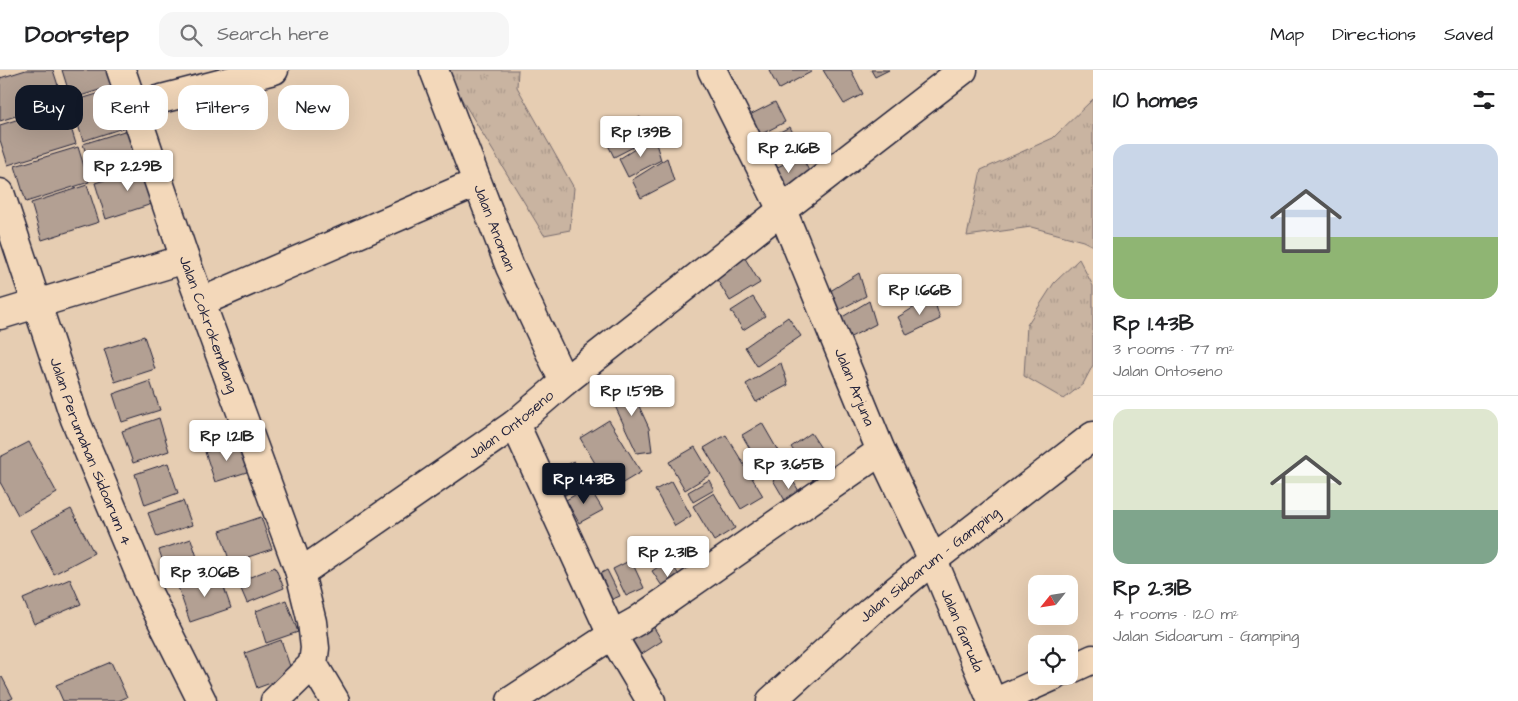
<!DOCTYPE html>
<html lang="en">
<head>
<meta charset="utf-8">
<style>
	body { margin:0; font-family:"Architects Daughter",sans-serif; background:#f6f6f6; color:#202124; height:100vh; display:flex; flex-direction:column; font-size:19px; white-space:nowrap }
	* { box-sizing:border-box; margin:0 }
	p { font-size:16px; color:#757577 }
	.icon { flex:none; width:28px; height:28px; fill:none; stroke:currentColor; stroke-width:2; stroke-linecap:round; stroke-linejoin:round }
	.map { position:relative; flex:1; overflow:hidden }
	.panel { display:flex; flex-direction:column; background:#fff; width:425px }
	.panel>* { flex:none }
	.banner { position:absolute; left:15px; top:15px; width:475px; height:45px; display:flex; gap:10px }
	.needle { width:32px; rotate:240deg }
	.fabs { position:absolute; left:1028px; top:505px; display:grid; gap:10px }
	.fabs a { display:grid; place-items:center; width:50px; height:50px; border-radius:10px; background:#fff; box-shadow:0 5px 20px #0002; font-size:25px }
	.price { position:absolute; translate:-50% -42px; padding:0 11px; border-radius:5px; background:#fff; color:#222; font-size:16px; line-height:32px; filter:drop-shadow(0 1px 2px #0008) }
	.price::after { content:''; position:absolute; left:50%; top:30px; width:15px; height:11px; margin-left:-8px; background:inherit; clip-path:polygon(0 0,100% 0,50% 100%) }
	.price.on { background:#111827; color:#fff }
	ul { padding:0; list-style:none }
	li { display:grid; align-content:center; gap:10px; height:265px; padding:0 20px }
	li+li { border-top:1px solid #e0e0e0 }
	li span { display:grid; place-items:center; height:155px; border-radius:15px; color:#555 }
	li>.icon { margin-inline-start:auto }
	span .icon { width:90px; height:90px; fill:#fffc; stroke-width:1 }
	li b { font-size:21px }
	h2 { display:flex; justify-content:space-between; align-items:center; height:60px; padding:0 20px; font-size:21px }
	.pill { padding:0 18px; border-radius:15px; background:#fff; box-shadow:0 5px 20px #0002; font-size:18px; line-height:45px }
	.pill.on { background:#111827; color:#fff }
	header { display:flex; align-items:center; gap:30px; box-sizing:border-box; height:70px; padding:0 25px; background:#fff; border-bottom:1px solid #e0e0e0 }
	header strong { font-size:24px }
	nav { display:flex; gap:28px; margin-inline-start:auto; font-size:18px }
	.search { width:350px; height:45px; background:#f6f6f6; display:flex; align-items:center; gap:12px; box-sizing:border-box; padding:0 18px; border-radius:15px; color:#757577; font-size:19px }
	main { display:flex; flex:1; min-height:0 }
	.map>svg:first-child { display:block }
	.park { fill:url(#park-tufts); stroke:#766b6e }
	.building { fill:#b3a093; stroke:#22223b }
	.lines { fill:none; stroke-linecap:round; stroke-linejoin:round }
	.street-casing { stroke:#22223b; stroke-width:31 }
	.secondary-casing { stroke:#22223b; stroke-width:31 }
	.street { stroke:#f3d8ba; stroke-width:28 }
	.secondary { stroke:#f3d8ba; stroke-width:28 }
	.labels { text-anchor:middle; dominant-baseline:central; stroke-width:4; stroke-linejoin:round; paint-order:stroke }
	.street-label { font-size:15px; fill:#22223b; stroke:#f3d8ba }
</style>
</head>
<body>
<header>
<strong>Doorstep</strong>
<div class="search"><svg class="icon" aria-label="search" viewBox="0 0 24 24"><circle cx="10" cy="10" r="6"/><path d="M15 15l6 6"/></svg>Search here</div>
<nav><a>Map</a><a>Directions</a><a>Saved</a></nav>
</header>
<main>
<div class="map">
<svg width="1093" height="631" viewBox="0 0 1093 631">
	<defs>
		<pattern id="park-tufts" width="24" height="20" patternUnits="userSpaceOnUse" patternTransform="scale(1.25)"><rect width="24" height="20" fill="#c9b4a1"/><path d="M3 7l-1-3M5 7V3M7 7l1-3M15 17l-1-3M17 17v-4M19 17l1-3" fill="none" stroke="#ac9a8c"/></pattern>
	</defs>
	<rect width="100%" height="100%" fill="#e6cdb2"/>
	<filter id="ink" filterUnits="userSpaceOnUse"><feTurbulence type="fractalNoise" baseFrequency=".02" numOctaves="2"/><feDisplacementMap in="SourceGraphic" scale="10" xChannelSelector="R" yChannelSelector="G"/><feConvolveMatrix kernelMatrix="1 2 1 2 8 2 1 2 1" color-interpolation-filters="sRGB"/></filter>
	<g filter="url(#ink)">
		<g class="park">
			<path d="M444 0H518L517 17 574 118 570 160 544 165Z"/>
			<path d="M1093 29V176L1083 171 1031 157 967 166 981 100 1053 68Z"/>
			<path d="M1079 189 1093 216V295L1083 314 1064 329 1024 306 1027 255 1054 213Z"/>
		</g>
		<g class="building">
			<path d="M26 0H53L63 31 0 51V8Z"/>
			<path d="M62 0H117L121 13 71 29Z"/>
			<path d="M770 0H811V2L779 19 769 1Z"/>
			<path d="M823 0H851L863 24 844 34Z"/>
			<path d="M871 0H889L875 7Z"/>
			<path d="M123 16 135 54 83 71 71 32Z"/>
			<path d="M775 32 785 52 750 70 740 50Z"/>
			<path d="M64 35 76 74 8 95 0 70V55Z"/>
			<path d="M640 47 647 70 614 87 605 69Z"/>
			<path d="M137 57 149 93 94 110 83 74Z"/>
			<path d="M790 57 800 77 765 94 755 74Z"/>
			<path d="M654 67 661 90 628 107 619 89Z"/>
			<path d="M78 77 89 112 26 132 15 96Z"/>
			<path d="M801 85 811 105 776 122 766 103Z"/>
			<path d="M667 88 674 111 641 128 632 110Z"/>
			<path d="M150 96 161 131 106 149 95 113Z"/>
			<path d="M87 115 99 152 42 170 31 133Z"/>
			<path d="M743 185 760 213 730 231 713 203Z"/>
			<path d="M859 203 866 226 833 243 824 225Z"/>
			<path d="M933 226 940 249 907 265 898 247Z"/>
			<path d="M753 227 765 246 743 260 731 241Z"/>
			<path d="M869 231 876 254 843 271 834 252Z"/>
			<path d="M788 247 801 266 757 296 745 277Z"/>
			<path d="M144 266 155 299 115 312 104 279Z"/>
			<path d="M781 293 788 315 756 332 746 314Z"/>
			<path d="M150 311 160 340 122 352 113 324Z"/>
			<path d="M628 312 649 358 652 381 637 383 608 321Z"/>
			<path d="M159 348 169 381 133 393 122 361Z"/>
			<path d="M609 350 641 402 611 420 580 368Z"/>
			<path d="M762 353 785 393 765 405 742 365Z"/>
			<path d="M811 363 838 404 818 417 791 377Z"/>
			<path d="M726 365 763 426 741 439 704 378Z"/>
			<path d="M239 371 250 401 215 412 205 382Z"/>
			<path d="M29 372 57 423 18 445 0 412V387Z"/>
			<path d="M695 377 711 404 685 420 669 392Z"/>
			<path d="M574 391 587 412 565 425 552 404Z"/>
			<path d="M168 393 178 423 145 435 135 404Z"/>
			<path d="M788 402 804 430 790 439 773 410Z"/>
			<path d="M709 410 714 420 693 432 688 422Z"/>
			<path d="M672 411 691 446 675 456 655 420Z"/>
			<path d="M589 417 603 440 579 453 566 430Z"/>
			<path d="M714 423 735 458 714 471 693 436Z"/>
			<path d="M183 431 192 455 157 467 148 443Z"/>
			<path d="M71 439 94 483 54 504 31 460Z"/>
			<path d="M261 447 272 479 230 493 220 461Z"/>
			<path d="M191 469 202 502 170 512 159 480Z"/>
			<path d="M631 490 644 518 626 526 613 499Z"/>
			<path d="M669 490 685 514 668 525 652 501Z"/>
			<path d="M275 497 284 518 247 533 238 512Z"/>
			<path d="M607 500 620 526 606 532 594 507Z"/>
			<path d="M219 503 231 538 190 552 178 517Z"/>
			<path d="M70 509 81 534 34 554 23 529Z"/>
			<path d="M286 530 298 562 266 573 256 541Z"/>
			<path d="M650 551 662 571 637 587 625 567Z"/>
			<path d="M281 570 293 605 257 618 245 583Z"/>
			<path d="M111 592 127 627 118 631H63L56 615Z"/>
			<path d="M2 607 13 628 6 631H0V608Z"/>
		</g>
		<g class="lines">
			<defs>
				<g id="street">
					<path id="s1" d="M121 0 185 189 300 503 312 552 315 578 313 594 335 631"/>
					<path id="s2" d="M434 0 510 197 564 312"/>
					<path id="s3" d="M712 0 782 140 881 381 933 490 992 631"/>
					<path d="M134 36 274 0"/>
					<path id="s4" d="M0 123 75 349 147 521 202 631"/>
					<path d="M201 232 476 113"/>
					<path d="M0 245 185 189"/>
					<path d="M515 354 612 565 651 631"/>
					<path id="s5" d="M300 503 515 354 564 312 782 140 963 0"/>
					<path d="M1069 600 1093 589"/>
					<path d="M275 631 313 594"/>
					<path d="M511 631 612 565 637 551 881 381"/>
					<path d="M998 631 1054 606"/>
				</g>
				<g id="secondary">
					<path id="s6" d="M771 631 872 540 933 490 1093 366"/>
				</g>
			</defs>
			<use href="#street" class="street-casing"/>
			<use href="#secondary" class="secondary-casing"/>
			<use href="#street" class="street"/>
			<use href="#secondary" class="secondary"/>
		</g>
	</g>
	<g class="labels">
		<g class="street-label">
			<text stroke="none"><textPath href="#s2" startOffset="169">Jalan Anoman</textPath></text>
			<text stroke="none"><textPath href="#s1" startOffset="269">Jalan Cokrokembang</textPath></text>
			<text stroke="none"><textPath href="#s3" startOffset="348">Jalan Arjuna</textPath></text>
			<text stroke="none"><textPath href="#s5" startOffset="258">Jalan Ontoseno</textPath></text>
			<text stroke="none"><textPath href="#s4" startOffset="274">Jalan Perumahan Sidoarum 4</textPath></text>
			<text stroke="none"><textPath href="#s6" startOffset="209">Jalan Sidoarum - Gamping</textPath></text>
			<text stroke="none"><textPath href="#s3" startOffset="614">Jalan Garuda</textPath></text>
		</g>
	</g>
</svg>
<div class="fabs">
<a><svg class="needle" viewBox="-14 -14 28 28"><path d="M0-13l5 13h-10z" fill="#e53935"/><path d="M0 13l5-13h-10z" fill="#757577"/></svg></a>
<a><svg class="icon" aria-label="locate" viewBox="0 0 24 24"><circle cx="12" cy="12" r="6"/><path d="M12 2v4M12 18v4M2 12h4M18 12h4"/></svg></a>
</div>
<b class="price" style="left:641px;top:88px">Rp 1.39B</b>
<b class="price" style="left:789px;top:104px">Rp 2.16B</b>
<b class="price" style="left:128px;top:122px">Rp 2.29B</b>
<b class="price" style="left:920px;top:246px">Rp 1.66B</b>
<b class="price" style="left:632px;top:347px">Rp 1.59B</b>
<b class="price" style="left:227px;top:392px">Rp 1.21B</b>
<b class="price" style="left:789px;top:420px">Rp 3.65B</b>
<b class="price on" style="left:584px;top:435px">Rp 1.43B</b>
<b class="price" style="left:668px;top:508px">Rp 2.31B</b>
<b class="price" style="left:205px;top:528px">Rp 3.06B</b>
<div class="banner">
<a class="pill on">Buy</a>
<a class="pill">Rent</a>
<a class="pill">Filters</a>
<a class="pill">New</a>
</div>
</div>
<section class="panel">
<h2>10 homes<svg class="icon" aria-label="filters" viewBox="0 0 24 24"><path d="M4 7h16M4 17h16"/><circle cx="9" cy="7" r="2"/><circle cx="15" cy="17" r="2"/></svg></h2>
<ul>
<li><span style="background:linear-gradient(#c9d6e8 60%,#8fb573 0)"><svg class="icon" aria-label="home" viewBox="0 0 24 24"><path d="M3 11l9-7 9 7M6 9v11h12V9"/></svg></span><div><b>Rp 1.43B</b><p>3 rooms · 77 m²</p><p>Jalan Ontoseno</p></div></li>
<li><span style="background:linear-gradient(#dfe7d0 65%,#7fa58c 0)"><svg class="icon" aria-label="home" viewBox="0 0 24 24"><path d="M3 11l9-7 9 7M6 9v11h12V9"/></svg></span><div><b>Rp 2.31B</b><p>4 rooms · 120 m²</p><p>Jalan Sidoarum - Gamping</p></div></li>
</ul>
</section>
</main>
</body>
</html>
